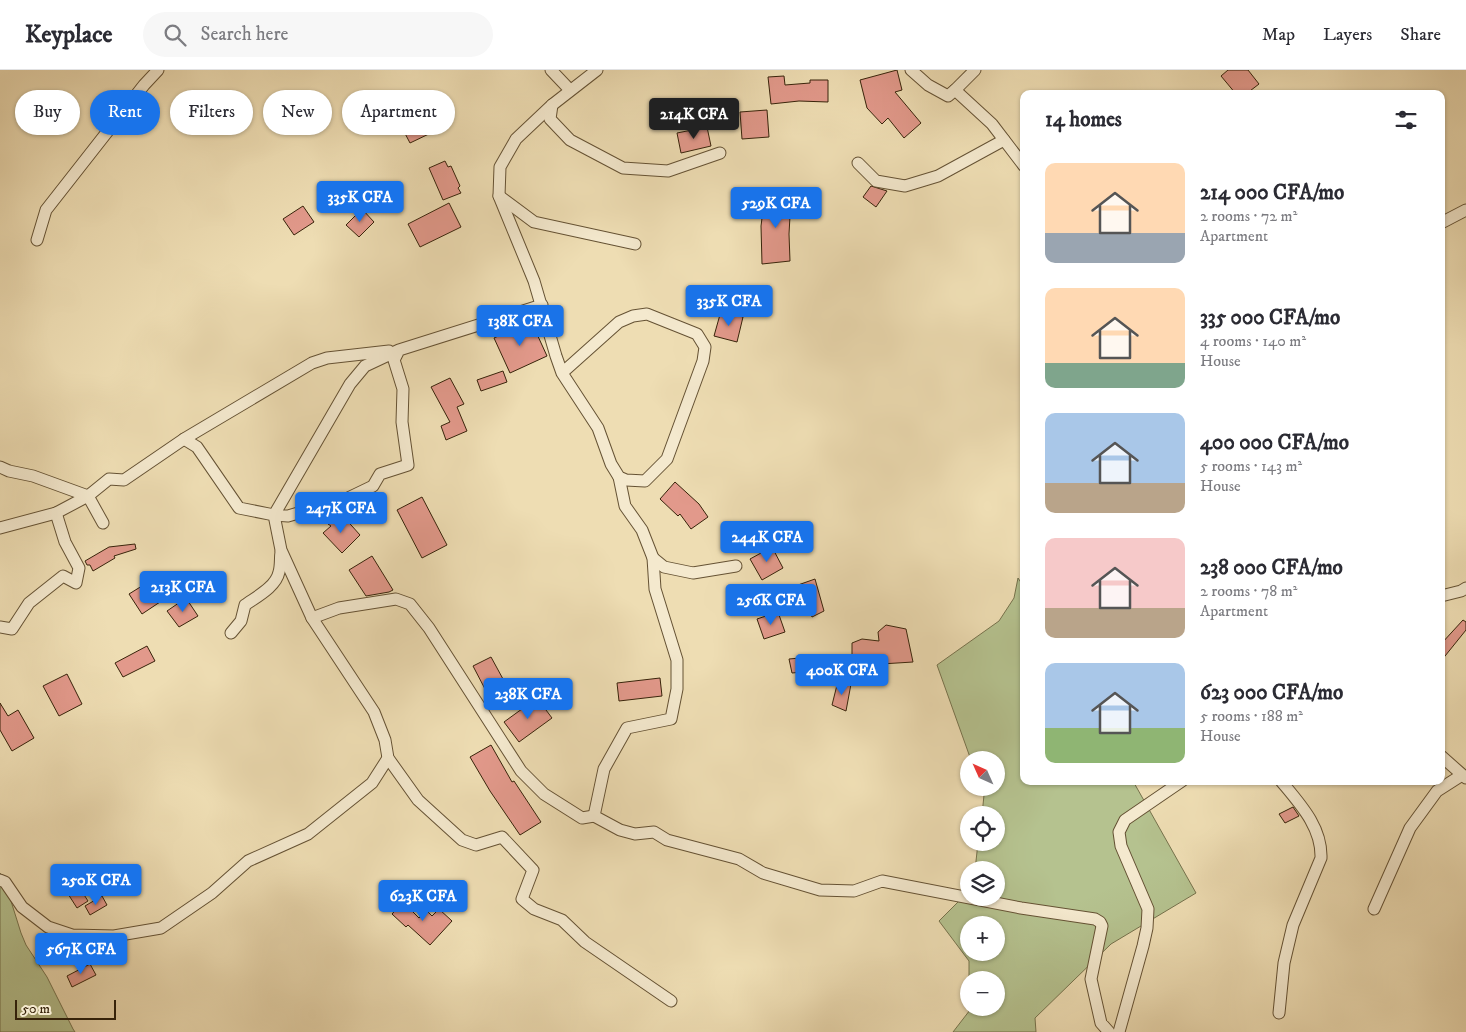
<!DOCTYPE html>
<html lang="en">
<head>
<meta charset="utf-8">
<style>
	body { margin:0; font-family:"IM FELL DW Pica",serif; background:#f7f7f7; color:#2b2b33; height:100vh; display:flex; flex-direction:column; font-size:19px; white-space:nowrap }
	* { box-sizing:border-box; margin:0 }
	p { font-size:16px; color:#7c7c81 }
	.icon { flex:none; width:28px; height:28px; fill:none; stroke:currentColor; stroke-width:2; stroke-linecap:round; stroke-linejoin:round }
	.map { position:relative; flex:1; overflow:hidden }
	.panel { position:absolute; left:1020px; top:20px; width:425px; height:695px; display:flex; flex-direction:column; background:#fff; border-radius:10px; box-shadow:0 1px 4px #0004 }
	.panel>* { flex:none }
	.guide { position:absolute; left:15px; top:20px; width:475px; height:45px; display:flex; gap:10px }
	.needle { width:32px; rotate:315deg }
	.tools { position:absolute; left:960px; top:681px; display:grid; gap:10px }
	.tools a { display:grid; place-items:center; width:45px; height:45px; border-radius:50%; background:#fff; box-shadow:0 1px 4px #0004; font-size:25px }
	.scale { position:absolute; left:15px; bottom:12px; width:101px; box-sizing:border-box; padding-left:5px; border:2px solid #37230a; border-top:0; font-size:14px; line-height:18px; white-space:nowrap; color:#37230a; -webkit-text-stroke:4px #f4e9ce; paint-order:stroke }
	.price { position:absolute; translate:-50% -42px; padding:0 11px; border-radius:5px; background:#1a73e8; color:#fff; font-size:16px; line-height:32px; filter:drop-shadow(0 1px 2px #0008) }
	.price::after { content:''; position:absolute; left:50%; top:30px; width:15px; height:11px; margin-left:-8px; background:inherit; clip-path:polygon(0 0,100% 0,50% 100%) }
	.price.active { background:#222; color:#fff }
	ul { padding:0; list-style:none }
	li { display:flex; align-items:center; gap:15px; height:125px; padding:0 25px }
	li span { display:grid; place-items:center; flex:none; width:140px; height:100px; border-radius:10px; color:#555 }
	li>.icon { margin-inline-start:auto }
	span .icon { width:60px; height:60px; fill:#fffc; stroke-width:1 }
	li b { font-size:21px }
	h2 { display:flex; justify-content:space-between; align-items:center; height:60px; padding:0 25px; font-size:21px }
	.pill { padding:0 18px; border-radius:22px; background:#fff; box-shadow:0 1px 4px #0004; font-size:18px; line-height:45px }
	.pill.active { background:#1a73e8; color:#fff }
	header { display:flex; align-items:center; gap:30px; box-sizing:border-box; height:70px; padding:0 25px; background:#fff; border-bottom:1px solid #e1e1e2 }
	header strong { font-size:24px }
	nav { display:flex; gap:28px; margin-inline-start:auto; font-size:18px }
	.search { width:350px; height:45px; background:#f7f7f7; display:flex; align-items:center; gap:12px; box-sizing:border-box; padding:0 18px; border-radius:28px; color:#7c7c81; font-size:19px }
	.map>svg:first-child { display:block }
	.green { fill:#b5c28f; stroke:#76724c; fill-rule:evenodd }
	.building { fill:#e2998b; stroke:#37230a }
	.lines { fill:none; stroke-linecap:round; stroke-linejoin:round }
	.minor-casing { stroke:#655234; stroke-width:13 }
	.minor { stroke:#f4e9ce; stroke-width:11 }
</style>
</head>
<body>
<header>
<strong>Keyplace</strong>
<div class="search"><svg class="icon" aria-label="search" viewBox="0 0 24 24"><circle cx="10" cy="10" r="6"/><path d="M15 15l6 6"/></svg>Search here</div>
<nav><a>Map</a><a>Layers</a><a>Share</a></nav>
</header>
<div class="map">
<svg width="1466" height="962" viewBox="0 0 1466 962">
	<rect width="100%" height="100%" fill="#eeddb3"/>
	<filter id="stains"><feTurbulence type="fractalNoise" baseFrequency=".004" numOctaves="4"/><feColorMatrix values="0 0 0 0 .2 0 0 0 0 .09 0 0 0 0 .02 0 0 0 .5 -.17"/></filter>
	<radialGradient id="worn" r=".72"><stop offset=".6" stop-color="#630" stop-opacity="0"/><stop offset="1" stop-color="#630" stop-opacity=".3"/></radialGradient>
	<g class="green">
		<path d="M1018 508 1024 517V711H1133L1196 823 1111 874 1035 948 1036 962H953L970 940V938H996V910H969V891L939 851 969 821V828H996V800H975L978 773 996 772V745H982L984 725 981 718H996V690H971L937 595 999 551 1014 528ZM969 855H996V882H969Z"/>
		<path d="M0 803 5 812 21 863 26 875 47 907 73 959 75 962H0Z"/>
	</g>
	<g class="building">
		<path d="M897 0 902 20 895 22 921 53 904 68 888 48 882 54 867 38 860 10Z"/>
		<path d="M1228 0H1248L1259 14 1246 24H1236L1221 6Z"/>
		<path d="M784 6 785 15 810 13V10H828V32L799 31 771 34 768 7Z"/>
		<path d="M767 40 769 67 742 69 740 42Z"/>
		<path d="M422 41 433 62 410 73 399 52Z"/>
		<path d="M707 57 711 76 681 83 677 63Z"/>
		<path d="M445 91 448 97 451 96 460 116 458 118 461 123 443 130 429 98Z"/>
		<path d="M871 116 887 121 876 137 863 127Z"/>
		<path d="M765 124 791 128 789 164 790 191 762 194 761 156Z"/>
		<path d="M449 133 461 157 420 177 408 154Z"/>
		<path d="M303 136 314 152 294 165 283 149Z"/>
		<path d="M362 139 374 152 359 167 346 155Z"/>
		<path d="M721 241 743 247 737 272 714 266Z"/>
		<path d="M531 251 547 286 510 303 494 268Z"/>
		<path d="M503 301 507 312 481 321 477 310Z"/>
		<path d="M450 308 464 334 457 337 467 361 446 370 441 356 450 352 431 317Z"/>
		<path d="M675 412 699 434 708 447 691 459 680 444 678 446 660 429Z"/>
		<path d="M422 427 447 475 422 488 397 440Z"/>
		<path d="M343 446 360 465 342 483 323 463 331 456 328 454 336 447 339 450Z"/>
		<path d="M135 474 136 479 114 486 115 488 93 501 90 495H87L85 491 109 477Z"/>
		<path d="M772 477 783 498 762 510 750 489Z"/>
		<path d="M372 486 393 520 389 522 366 526 349 500Z"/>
		<path d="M815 509 824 541 812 547 810 542H805L800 528 804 526 798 515Z"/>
		<path d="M150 511 163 530 142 544 129 524Z"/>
		<path d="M186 528 198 546 179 557 167 541Z"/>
		<path d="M778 542 785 562 764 569 757 549Z"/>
		<path d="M1463 550 1466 552V560L1441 591V574Z"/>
		<path d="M886 555 906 559 913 592 881 594 882 603 856 601 857 589 852 588V573L862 569 879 571 878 562Z"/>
		<path d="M147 576 155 591 123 607 115 593Z"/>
		<path d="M491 587 503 609 485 619 473 596Z"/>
		<path d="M811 587 813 601 792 603 789 589Z"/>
		<path d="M67 604 82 634 59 646 43 616Z"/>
		<path d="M660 608 662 626 619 631 617 613Z"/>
		<path d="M838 611 851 614 846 641 832 635Z"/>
		<path d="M537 628 552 648 519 672 504 652Z"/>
		<path d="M0 633 8 646 18 640 34 668 12 681 0 660Z"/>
		<path d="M491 675 512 712 514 711 541 752 520 765 490 721 470 687Z"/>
		<path d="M1293 737 1299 746 1285 753 1279 744Z"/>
		<path d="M74 809 88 831 77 838 63 816Z"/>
		<path d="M102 826 107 835 90 845 85 836Z"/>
		<path d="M403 832 419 848 426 840 432 846 439 839 452 851 430 875 408 855 406 857 392 844Z"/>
		<path d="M72 872 88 873 93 882 78 889 71 873Z"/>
		<path d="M90 894 96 905 72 917 67 906Z"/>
	</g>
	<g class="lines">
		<defs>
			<g id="minor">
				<path d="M551 0 570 20"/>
				<path d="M911 0 928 15 948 26 955 20 975 0"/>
				<path d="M955 20 992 54 1024 96"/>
				<path d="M552 35 550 49 570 70 623 98 668 101 720 83"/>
				<path d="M858 93 876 111 905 116 938 106 1004 70"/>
				<path d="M499 126 534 152 635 174"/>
				<path d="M1441 153 1466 140"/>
				<path d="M37 170 46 140 144 15 158 0"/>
				<path d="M399 280 394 290 403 319 402 352 408 395 380 404 373 416 346 429 288 446 274 445 350 314 365 296 399 280 542 235"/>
				<path d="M562 303 619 252 633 246 647 244 697 264 705 277 703 291 667 389 645 411 626 410 619 407 611 394 598 358 562 303 556 286 534 211 499 126 500 97 516 69 552 35 597 0"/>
				<path d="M184 369 197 377 239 438 274 445 281 480 312 548 374 642 385 670 388 688 418 730 462 770 476 775 502 767 533 800 522 829 534 839 562 850 585 872 671 931"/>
				<path d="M0 397 9 401 33 406 88 426 103 453"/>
				<path d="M619 407 625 436 642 460 653 488 655 519 677 590V619L671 649 627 658 604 699 594 746 620 760 635 764 654 762 667 770 739 789 763 803 820 820 854 821 882 811 1021 838 1095 849 1100 852 1102 856 1091 909 1101 953 1109 962"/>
				<path d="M0 458 56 443 88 426 109 409 124 410 184 369 312 293 327 288 389 281"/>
				<path d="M653 488 664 497 693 503 736 496"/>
				<path d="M1441 526 1461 521 1466 518"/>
				<path d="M312 548 339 538 396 529 410 534 429 558 521 701 544 724 582 748 594 746"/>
				<path d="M0 557 12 559 29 533 63 506 76 513 79 498 65 472 56 443"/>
				<path d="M231 563 241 551 245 535C256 527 276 517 279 502 281 496 280 488 281 482"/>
				<path d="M1441 686 1466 708"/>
				<path d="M0 810 5 812 22 837 48 857 72 865 114 866 161 858 212 823 248 791 308 764 372 713 388 688"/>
				<path d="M1374 839 1410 758 1437 721 1462 705"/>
				<path d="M1279 943 1284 893 1293 855 1321 788C1322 757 1300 734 1281 711"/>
				<path d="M1119 962 1143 876 1147 858 1148 839 1121 776 1119 762 1125 750 1182 711"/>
			</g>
		</defs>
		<use href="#minor" class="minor-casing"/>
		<use href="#minor" class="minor"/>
	</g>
	<rect width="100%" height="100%" filter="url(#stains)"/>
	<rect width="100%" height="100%" fill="url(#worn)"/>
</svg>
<div class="tools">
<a><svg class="needle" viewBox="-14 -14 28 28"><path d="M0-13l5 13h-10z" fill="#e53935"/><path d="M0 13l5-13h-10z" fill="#7c7c81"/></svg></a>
<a><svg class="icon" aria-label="locate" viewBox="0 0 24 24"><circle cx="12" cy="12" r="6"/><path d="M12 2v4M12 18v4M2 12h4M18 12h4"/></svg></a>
<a><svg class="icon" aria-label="layers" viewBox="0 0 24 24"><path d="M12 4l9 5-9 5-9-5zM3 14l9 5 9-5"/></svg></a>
<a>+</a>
<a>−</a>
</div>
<div class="scale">50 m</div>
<b class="price active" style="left:694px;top:70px">214K CFA</b>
<b class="price" style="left:360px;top:153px">335K CFA</b>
<b class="price" style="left:776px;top:159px">529K CFA</b>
<b class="price" style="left:729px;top:257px">335K CFA</b>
<b class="price" style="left:520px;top:277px">138K CFA</b>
<b class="price" style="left:341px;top:464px">247K CFA</b>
<b class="price" style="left:767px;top:493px">244K CFA</b>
<b class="price" style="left:183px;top:543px">213K CFA</b>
<b class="price" style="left:771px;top:556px">256K CFA</b>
<b class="price" style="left:842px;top:626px">400K CFA</b>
<b class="price" style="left:528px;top:650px">238K CFA</b>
<b class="price" style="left:96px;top:836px">250K CFA</b>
<b class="price" style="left:423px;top:852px">623K CFA</b>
<b class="price" style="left:81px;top:905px">567K CFA</b>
<div class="guide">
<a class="pill">Buy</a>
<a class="pill active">Rent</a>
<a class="pill">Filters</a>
<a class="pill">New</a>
<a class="pill">Apartment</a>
</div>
<section class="panel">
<h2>14 homes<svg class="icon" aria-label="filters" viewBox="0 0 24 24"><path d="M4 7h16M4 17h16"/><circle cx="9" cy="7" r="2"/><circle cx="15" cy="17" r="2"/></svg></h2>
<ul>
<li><span style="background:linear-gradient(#ffd9b3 70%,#9aa5b1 0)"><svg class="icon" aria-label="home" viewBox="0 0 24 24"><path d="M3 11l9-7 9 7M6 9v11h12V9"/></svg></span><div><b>214 000 CFA/mo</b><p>2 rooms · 72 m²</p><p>Apartment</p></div></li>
<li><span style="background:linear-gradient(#ffd9b3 75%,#7fa58c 0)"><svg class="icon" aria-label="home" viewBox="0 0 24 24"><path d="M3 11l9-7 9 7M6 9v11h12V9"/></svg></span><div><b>335 000 CFA/mo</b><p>4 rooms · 140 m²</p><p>House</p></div></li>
<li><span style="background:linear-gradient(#a9c7e8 70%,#b9a48a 0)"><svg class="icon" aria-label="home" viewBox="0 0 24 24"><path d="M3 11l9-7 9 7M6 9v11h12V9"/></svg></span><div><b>400 000 CFA/mo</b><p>5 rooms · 143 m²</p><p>House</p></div></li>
<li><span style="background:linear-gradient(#f6c9c9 70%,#b9a48a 0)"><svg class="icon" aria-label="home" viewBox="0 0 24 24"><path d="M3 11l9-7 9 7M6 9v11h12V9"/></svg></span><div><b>238 000 CFA/mo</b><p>2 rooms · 78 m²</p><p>Apartment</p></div></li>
<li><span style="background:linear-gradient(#a9c7e8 65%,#8fb573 0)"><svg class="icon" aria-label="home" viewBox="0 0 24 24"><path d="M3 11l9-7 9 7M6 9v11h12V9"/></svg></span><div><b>623 000 CFA/mo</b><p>5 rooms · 188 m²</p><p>House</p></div></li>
</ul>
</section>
</div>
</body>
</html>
